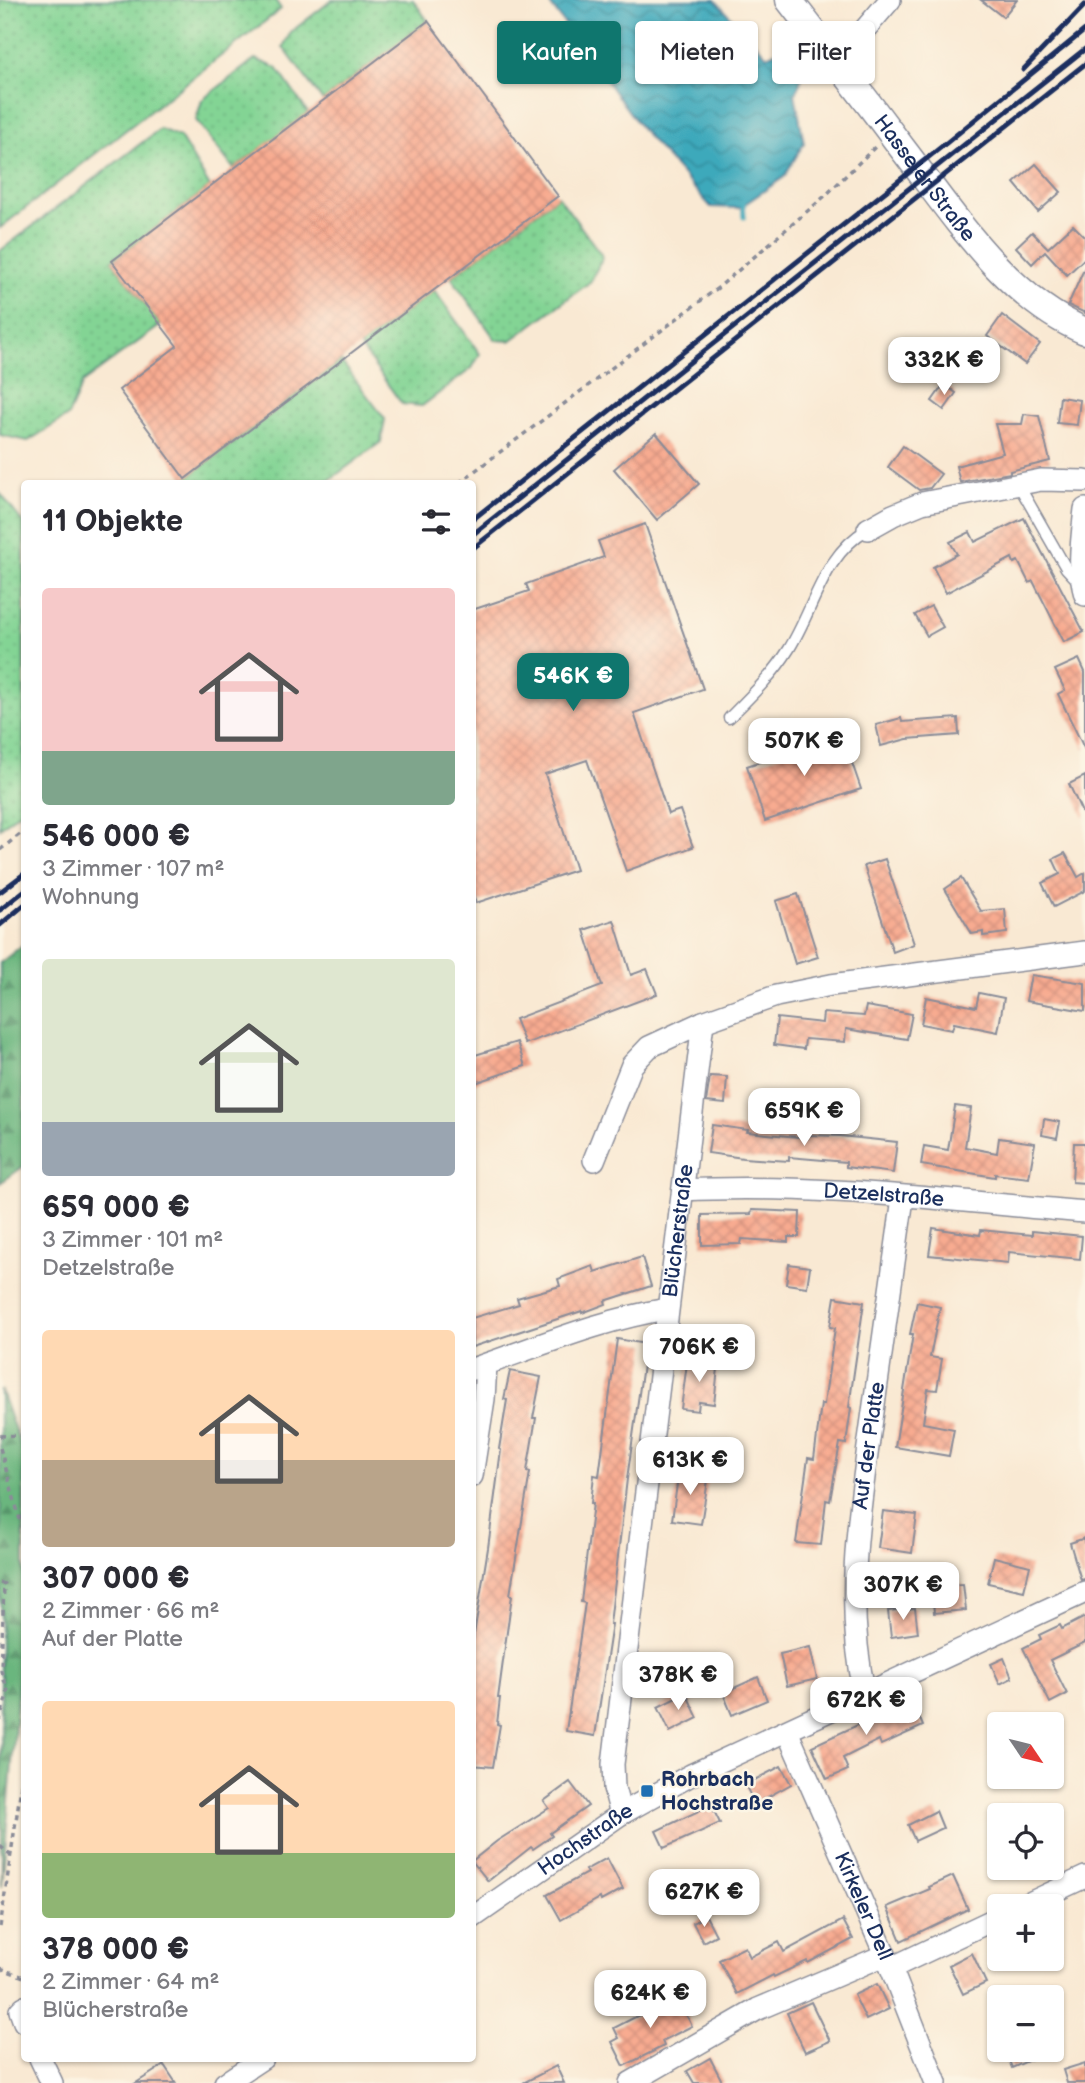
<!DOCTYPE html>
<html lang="de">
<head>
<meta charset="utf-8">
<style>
	body { margin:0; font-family:"Balsamiq Sans",sans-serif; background:#f7f7f7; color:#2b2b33; height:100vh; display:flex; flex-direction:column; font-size:26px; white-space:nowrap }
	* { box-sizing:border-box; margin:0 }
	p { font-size:23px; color:#7c7c81 }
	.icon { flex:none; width:38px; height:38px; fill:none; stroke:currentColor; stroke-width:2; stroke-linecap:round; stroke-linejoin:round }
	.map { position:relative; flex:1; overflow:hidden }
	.side { position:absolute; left:21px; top:480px; width:455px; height:1582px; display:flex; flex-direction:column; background:#fff; border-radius:7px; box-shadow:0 2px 5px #0004 }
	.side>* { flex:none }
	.banner { position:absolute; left:497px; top:21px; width:483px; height:63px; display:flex; gap:14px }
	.needle { width:46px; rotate:125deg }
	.buttons { position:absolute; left:987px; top:1712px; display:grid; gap:14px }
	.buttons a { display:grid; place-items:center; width:77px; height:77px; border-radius:7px; background:#fff; box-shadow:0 2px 5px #0004; font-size:35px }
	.price { position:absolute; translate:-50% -60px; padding:0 16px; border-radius:14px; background:#fff; color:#222; font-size:23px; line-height:46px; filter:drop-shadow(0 2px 4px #0008) }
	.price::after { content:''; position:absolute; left:50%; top:42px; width:21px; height:16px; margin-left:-10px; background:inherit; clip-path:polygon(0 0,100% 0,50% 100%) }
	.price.on { background:#0f766e; color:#fff }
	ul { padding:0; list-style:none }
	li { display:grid; align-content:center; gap:14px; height:371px; padding:0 21px }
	li span { display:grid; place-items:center; height:217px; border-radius:7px; color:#555 }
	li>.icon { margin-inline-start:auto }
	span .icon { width:126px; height:126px; fill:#fffc; stroke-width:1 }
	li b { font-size:30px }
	h2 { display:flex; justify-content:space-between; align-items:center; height:84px; padding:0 21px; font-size:30px }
	.chip { padding:0 24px; border-radius:7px; background:#fff; box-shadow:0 2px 5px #0004; font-size:24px; line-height:63px }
	.chip.on { background:#0f766e; color:#fff }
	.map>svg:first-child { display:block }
	.green { fill:url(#green-dots); stroke:#4f8279; stroke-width:2 }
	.forest { fill:url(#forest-firs); stroke:#42726e; stroke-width:2 }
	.water { fill:url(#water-waves); stroke:#2c6c8c; stroke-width:2 }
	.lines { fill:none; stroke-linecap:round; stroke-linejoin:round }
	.stream { stroke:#3ca9bb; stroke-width:5 }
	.building { fill:url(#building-cross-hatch) }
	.service-casing { stroke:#8a8c98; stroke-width:13 }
	.minor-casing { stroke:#8a8c98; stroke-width:24 }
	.tertiary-casing { stroke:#8a8c98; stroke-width:29 }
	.path { stroke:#8a8c98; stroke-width:3.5; stroke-dasharray:5 5; stroke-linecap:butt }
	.service { stroke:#fff; stroke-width:10 }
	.minor { stroke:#fff; stroke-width:21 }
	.tertiary { stroke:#fff; stroke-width:26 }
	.rail { stroke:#1b2f5e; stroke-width:5 }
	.poi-dot { fill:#1f6fb2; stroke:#fcf5e5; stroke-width:2.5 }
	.labels { text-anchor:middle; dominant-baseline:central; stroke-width:5; stroke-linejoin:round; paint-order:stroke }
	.street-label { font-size:21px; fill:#1b2f5e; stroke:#fcf5e5 }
	.poi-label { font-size:21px; font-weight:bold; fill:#1b2f5e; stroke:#fcf5e5; text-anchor:start }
</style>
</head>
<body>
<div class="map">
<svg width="1085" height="2083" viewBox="0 0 1085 2083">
	<defs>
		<pattern id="green-dots" width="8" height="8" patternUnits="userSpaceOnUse" patternTransform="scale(1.75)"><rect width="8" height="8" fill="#83d494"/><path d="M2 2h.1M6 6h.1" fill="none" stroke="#71b682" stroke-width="1.8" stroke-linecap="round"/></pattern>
		<pattern id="forest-firs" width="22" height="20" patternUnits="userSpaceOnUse" patternTransform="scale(1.75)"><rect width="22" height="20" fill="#6ab67e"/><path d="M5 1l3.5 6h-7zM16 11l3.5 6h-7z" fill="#56946a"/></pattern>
		<pattern id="water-waves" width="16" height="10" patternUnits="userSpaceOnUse" patternTransform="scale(1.75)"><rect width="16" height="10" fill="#3ca9bb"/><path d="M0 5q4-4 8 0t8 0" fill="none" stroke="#328a9b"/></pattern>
		<pattern id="building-cross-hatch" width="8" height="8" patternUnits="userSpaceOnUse" patternTransform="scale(1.75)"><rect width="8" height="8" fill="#f8ab90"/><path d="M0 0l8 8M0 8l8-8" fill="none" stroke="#d4937f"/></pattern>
	</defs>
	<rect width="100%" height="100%" fill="#fcf5e5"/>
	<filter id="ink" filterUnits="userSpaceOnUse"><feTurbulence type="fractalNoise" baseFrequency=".0143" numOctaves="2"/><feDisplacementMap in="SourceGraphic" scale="14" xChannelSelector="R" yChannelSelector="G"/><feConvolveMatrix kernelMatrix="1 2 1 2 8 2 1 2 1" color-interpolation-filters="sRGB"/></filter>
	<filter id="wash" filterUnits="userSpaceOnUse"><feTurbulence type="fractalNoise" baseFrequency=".00686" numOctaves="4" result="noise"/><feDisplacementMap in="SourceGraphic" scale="28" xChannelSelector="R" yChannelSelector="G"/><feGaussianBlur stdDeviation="1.57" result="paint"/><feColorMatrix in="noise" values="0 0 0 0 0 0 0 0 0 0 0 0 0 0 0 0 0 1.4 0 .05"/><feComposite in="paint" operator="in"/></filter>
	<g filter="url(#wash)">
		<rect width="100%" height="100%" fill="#f9e9d3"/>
		<g class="green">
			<path d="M0 0H275L281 9 0 228Z"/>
			<path d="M332 0H413L428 21 323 101 283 47 291 32Z"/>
			<path d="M255 59 277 68 308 113 234 169 196 120 202 100Z"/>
			<path d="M160 129 180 137 210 187 112 261 161 325 83 382 68 416 28 441 0 435V251Z"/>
			<path d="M558 196 603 257 590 282 510 341 496 340 451 277Z"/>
			<path d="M434 290 480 354 472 368 422 406 402 404 360 346Z"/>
			<path d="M341 361 385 419 381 442 325 483H180Z"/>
			<path d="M0 493 24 524V808L0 828Z"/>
		</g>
		<g class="forest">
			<path d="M24 944V1166L0 1183V963Z"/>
			<path d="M0 1389 24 1455V1616L2 1887Z"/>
		</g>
		<path class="water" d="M547 0H715L767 56 777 51 792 56 799 65 802 78 795 94 804 143 784 177 739 208 711 207 644 132Z"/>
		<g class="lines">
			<path class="stream" d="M743 199 744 217"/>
		</g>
		<g id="blocks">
			<g class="building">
				<path d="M981 0H1017L1003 17Z"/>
				<path d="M428 21 558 196 185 479 119 390 177 346 112 261Z"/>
				<path d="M1036 164 1061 192 1038 212 1014 183Z"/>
				<path d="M1073 225 1085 237V258L1067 275 1045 251 1032 264 1016 247 1032 232 1048 248Z"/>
				<path d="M1085 267V313L1068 305Z"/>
				<path d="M1002 315 1040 344 1025 364 987 336Z"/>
				<path d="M944 384 956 393 944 410 932 401Z"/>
				<path d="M1060 397 1080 400 1077 425 1057 423Z"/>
				<path d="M1024 414 1039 416 1050 461 1010 471V473L960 482 956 466 1003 453 995 424H1022Z"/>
				<path d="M656 433 699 484 657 520 614 469Z"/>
				<path d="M903 446 941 474 930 488 919 490 888 467Z"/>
				<path d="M1024 518 1084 632 1064 642 1033 581 1029 583 1018 561 1014 563 1012 558 946 593 933 567 957 554 950 542 970 532 975 542Z"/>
				<path d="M645 524 703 689 634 713 668 814 680 810 693 847 626 871 587 760 545 774 576 870 476 903 472 891V610L529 591 526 584 604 557 598 541Z"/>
				<path d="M931 606 943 627 927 636 915 615Z"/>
				<path d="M1079 659 1085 672V750L1058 694 1065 690 1055 670Z"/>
				<path d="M901 718 902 722 958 718 959 735 907 739 881 746 876 725Z"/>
				<path d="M842 734 861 789 765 821 747 766Z"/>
				<path d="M1085 776V819L1069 784Z"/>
				<path d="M1065 853 1078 877 1085 873V891L1054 907 1042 883 1060 874 1053 859Z"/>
				<path d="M885 859 914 944 893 952 864 866Z"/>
				<path d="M961 878 981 911 1005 909 1007 933 983 936V932L972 934 945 889Z"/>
				<path d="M798 894 818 957 795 964 776 901Z"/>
				<path d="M614 920 631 975 647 969 657 994 525 1044 515 1019 602 986 584 930Z"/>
				<path d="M1031 975 1085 983V1011L1026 1001Z"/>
				<path d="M979 993 1004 998 998 1032 954 1023 952 1030 921 1024 926 997 976 1007Z"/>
				<path d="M866 1006 912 1014 907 1039 846 1029 845 1042 805 1039 804 1049 774 1045 777 1018 822 1023 823 1013 864 1016Z"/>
				<path d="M517 1042 525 1066 472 1084V1056Z"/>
				<path d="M710 1076 727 1077 725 1104 706 1102Z"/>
				<path d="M955 1106 971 1108 965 1147 997 1153 999 1138 1035 1143 1029 1178 995 1174V1177L921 1165 924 1146 948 1150Z"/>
				<path d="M1044 1119 1060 1122 1057 1138 1042 1135Z"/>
				<path d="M712 1125 748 1130 747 1132 808 1138V1135L840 1136 897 1142 893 1173 846 1167V1162L789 1157V1161L743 1158 708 1153Z"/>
				<path d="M1074 1143H1085V1183L1072 1182Z"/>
				<path d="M752 1210 800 1212 799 1237H788V1242L742 1239 741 1244 702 1245V1215L751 1214Z"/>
				<path d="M933 1228 980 1235 981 1230 1032 1235V1231L1082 1236 1080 1259 1009 1252 1008 1263 929 1255Z"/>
				<path d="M642 1257 651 1286 605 1301 606 1304 582 1313V1311L472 1347V1318L519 1304 517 1298 560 1286 558 1279 593 1266 595 1272Z"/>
				<path d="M789 1264 810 1267 807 1287 786 1284Z"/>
				<path d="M835 1297 864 1302 849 1407 851 1408 846 1444 840 1443 830 1501 826 1500 821 1545 796 1543 808 1458 814 1459 821 1404H824L835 1328 830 1327Z"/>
				<path d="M917 1302 940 1307 930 1357 942 1359 937 1390 928 1389 923 1423 954 1429 949 1456 895 1447 913 1334H910Z"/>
				<path d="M617 1339 646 1344 627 1479 610 1624H612L595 1736 566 1731 585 1603 581 1602 593 1503H591L594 1475 599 1476Z"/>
				<path d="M688 1355 704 1357 703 1366 718 1368 714 1404 699 1402 698 1411 681 1409Z"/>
				<path d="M510 1371 541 1377 533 1418H536L527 1471 530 1472 510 1595H512L498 1698H500L497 1724 500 1725 493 1767 472 1765V1647L488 1548 501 1450 499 1449 507 1400 504 1399Z"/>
				<path d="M679 1470 709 1474 701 1524 672 1520Z"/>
				<path d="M883 1511 917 1515 912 1553 878 1548Z"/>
				<path d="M1085 1538V1579L1081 1580 1070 1543Z"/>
				<path d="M994 1557 1030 1566 1024 1591 988 1583Z"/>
				<path d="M963 1584 966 1610 934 1613 932 1587Z"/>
				<path d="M915 1608 918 1633 891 1637 888 1611Z"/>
				<path d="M1085 1617V1643L1050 1660 1067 1694 1050 1703 1023 1648 1041 1639 1039 1635 1060 1625 1062 1629Z"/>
				<path d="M810 1647 817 1679 787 1686 780 1654Z"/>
				<path d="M1004 1658 1012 1678 1000 1684 991 1664Z"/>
				<path d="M758 1677 767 1700 732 1715 723 1693Z"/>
				<path d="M686 1693 698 1718 670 1732 658 1707Z"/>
				<path d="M912 1700 923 1726 881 1745 879 1740 843 1758 848 1770 827 1779 812 1746Z"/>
				<path d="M781 1766 791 1784 755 1804 745 1785Z"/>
				<path d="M570 1782 588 1806 550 1833 552 1836 533 1849 531 1847 488 1881 472 1861 497 1841 549 1808 544 1801Z"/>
				<path d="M711 1805 720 1823 664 1848 656 1831Z"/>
				<path d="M936 1811 943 1828 915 1841 908 1825Z"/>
				<path d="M607 1858 623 1889 601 1901 600 1898 561 1920 547 1895 587 1873 585 1870Z"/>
				<path d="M953 1876 968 1909 901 1941 887 1907 930 1889 929 1887Z"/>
				<path d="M706 1916 716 1935 703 1942 693 1923Z"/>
				<path d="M843 1920 853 1939 808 1963 807 1961 774 1977 773 1975 737 1994 719 1960 745 1947 750 1957 779 1942 784 1952Z"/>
				<path d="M972 1953 986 1983 963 1994 949 1965Z"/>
				<path d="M877 1984 889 2009 866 2020 854 1995Z"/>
				<path d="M675 1993 692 2026 662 2041 664 2046 624 2066 612 2042 619 2038 614 2028 653 2008 652 2005Z"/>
				<path d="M811 2002 830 2041 805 2052 787 2013Z"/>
				<path d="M1004 2049H1054L1012 2068Z"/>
				<path d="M710 2058 723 2083H694L687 2071Z"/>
				<path d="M1085 2063V2083H1067L1063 2070Z"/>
				<path d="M164 2065 176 2083H136Z"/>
				<path d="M556 2066 564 2083H523Z"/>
			</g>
		</g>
	</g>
	<g filter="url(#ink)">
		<use href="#blocks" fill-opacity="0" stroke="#8a8c98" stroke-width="2"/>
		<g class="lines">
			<defs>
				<g id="service">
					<path d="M1018 484 1066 568 1079 582"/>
					<path d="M729 718C751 696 773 675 789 649 815 607 823 555 868 529"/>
				</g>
				<g id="minor">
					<path d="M837 62 890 0"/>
					<path d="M1085 509C1082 537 1077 568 1085 595"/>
					<path d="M868 529 893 515 922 503 1041 480 1085 481"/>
					<path d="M594 1160 632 1065 649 1047 703 1022 776 996 831 985 1085 952"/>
					<path id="s1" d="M683 1190C817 1183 951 1201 1085 1212"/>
					<path d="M472 1369C537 1347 599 1320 667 1309"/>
					<path d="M472 1476 484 1399 486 1365"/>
					<path id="s2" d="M865 1694C844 1603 859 1511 872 1419 883 1345 893 1271 903 1198"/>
					<path id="s3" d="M787 1731 891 1968 936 2083"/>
					<path id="s4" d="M621 1814 614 1788 613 1764 703 1022"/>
					<path d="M1023 1906 1085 1877"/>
					<path id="s5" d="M472 1918 621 1814 691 1775 1085 1592"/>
					<path d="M891 1968 999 1917"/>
					<path d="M24 2007 20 2011 24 2022"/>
					<path d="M40 2058 52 2083"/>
					<path d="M225 2083 263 2058"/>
					<path d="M630 2083 758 2009 885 1955"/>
				</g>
				<g id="tertiary">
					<path id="s6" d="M789 0C827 49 865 98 902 148 952 213 1007 299 1085 331"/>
				</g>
			</defs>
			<use href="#service" class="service-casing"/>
			<use href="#minor" class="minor-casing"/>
			<use href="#tertiary" class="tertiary-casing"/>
			<g class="path">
				<path d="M459 483 719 287 825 196 876 146"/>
				<path d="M0 850 24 831"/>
				<path d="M0 1436 24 1435"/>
				<path d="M0 1448 24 1534"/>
				<path d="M0 1583 4 1584 1 1671 8 1691 0 1720"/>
				<path d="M0 1846 11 1856"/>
				<path d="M0 1927 24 1767"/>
				<path d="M0 1968 24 1977"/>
			</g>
			<use href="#service" class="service"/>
			<use href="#minor" class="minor"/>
			<use href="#tertiary" class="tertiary"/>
			<g class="rail">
				<path d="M1023 70 1085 5"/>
				<path d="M472 520 945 144 1085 30"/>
				<path d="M472 535 1085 49"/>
				<path d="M472 549 1085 64"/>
				<path d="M0 892 24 874"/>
				<path d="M0 910 24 891"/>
				<path d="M0 925 24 905"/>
			</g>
		</g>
	</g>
	<rect class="poi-dot" x="640" y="1784" width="14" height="14" rx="3.5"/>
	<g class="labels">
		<g class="street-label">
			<text stroke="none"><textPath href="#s6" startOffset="224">Hasseler Straße</textPath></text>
			<text stroke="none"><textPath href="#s1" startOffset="201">Detzelstraße</textPath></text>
			<text stroke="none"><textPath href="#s4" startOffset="588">Blücherstraße</textPath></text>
			<text stroke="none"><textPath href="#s2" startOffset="250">Auf der Platte</textPath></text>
			<text stroke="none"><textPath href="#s5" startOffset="138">Hochstraße</textPath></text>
			<text stroke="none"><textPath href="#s3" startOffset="191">Kirkeler Dell</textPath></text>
		</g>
		<g class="poi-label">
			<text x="661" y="1779">Rohrbach<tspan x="661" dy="24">Hochstraße</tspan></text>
		</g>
	</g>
</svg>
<div class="buttons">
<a><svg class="needle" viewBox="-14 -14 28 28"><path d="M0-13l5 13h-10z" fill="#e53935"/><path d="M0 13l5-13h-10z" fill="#7c7c81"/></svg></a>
<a><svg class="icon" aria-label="locate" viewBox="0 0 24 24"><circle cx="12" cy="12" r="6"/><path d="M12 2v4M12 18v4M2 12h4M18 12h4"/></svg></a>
<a>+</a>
<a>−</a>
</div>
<b class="price" style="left:944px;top:397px">332K €</b>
<b class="price on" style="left:573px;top:713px">546K €</b>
<b class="price" style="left:804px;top:778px">507K €</b>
<b class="price" style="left:804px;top:1148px">659K €</b>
<b class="price" style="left:699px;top:1384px">706K €</b>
<b class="price" style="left:690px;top:1497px">613K €</b>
<b class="price" style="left:903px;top:1622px">307K €</b>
<b class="price" style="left:678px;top:1712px">378K €</b>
<b class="price" style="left:866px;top:1737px">672K €</b>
<b class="price" style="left:704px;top:1929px">627K €</b>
<b class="price" style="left:650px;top:2030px">624K €</b>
<div class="banner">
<a class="chip on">Kaufen</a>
<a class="chip">Mieten</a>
<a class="chip">Filter</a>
</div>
<section class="side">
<h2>11 Objekte<svg class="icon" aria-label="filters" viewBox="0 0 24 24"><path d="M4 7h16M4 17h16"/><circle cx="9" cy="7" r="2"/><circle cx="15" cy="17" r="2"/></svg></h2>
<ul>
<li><span style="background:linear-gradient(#f6c9c9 75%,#7fa58c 0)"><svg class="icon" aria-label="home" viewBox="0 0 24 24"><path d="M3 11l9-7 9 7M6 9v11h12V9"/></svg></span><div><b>546 000 €</b><p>3 Zimmer · 107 m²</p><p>Wohnung</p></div></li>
<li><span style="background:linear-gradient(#dfe7d0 75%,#9aa5b1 0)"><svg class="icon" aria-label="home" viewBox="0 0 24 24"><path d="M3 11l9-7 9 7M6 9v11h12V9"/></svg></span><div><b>659 000 €</b><p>3 Zimmer · 101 m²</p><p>Detzelstraße</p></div></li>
<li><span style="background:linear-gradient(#ffd9b3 60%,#b9a48a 0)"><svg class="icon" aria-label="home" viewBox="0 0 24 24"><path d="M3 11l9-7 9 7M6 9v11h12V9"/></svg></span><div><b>307 000 €</b><p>2 Zimmer · 66 m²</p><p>Auf der Platte</p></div></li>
<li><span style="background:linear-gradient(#ffd9b3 70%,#8fb573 0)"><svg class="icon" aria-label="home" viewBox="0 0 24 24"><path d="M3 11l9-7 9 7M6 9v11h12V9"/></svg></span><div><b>378 000 €</b><p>2 Zimmer · 64 m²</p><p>Blücherstraße</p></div></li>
</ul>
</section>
</div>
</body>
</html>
